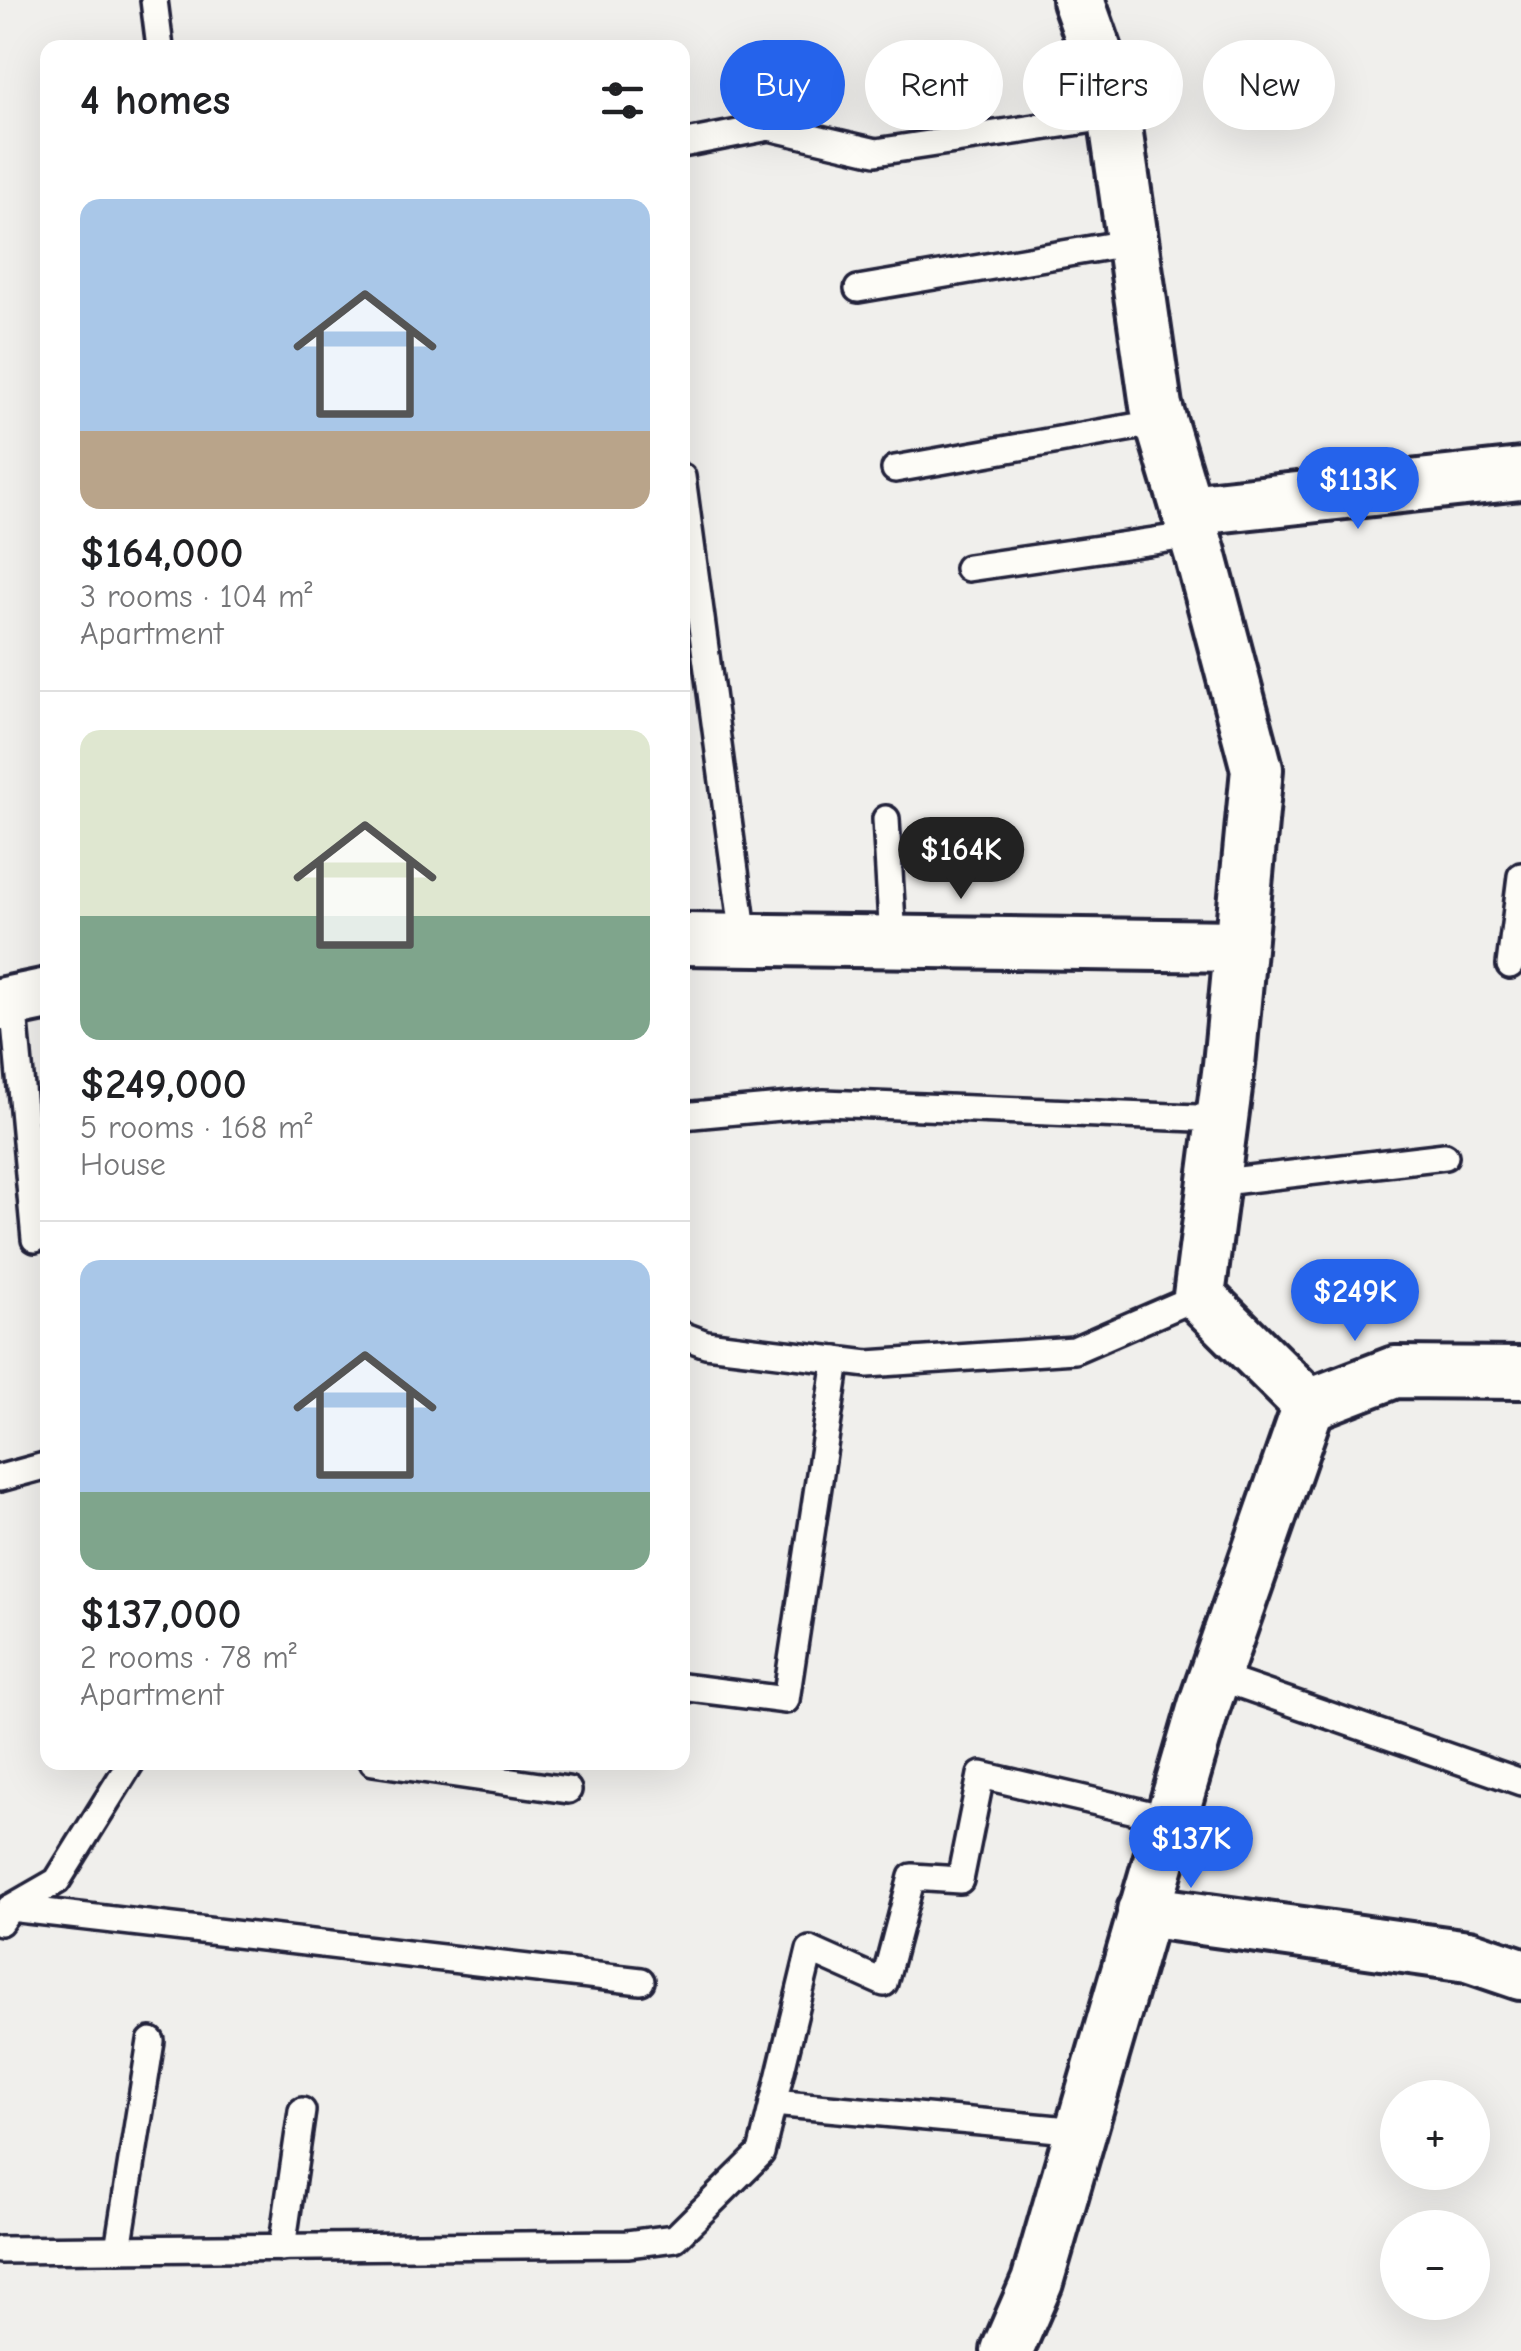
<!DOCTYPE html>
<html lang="en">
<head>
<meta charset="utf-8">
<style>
	body { margin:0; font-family:"Comic Neue",sans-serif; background:#f6f6f6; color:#202124; height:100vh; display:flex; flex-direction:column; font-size:38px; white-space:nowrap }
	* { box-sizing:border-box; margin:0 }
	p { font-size:32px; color:#757577 }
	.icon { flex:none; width:55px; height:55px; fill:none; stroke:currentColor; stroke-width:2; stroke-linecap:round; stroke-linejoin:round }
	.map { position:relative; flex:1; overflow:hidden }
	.side { position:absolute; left:40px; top:40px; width:650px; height:1730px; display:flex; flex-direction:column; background:#fff; border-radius:20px; box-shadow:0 10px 40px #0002 }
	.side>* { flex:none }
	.top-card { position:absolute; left:720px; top:40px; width:650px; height:90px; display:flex; gap:20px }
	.buttons { position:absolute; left:1380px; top:2080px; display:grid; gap:20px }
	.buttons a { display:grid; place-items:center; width:110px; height:110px; border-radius:50%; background:#fff; box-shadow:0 10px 40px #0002; font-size:50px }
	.price { position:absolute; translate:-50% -85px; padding:0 22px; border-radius:35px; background:#2563eb; color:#fff; font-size:32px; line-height:65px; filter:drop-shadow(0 2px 5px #0008) }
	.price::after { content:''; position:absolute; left:50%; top:60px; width:30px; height:22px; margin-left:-15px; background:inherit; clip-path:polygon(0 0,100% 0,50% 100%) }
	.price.current { background:#222; color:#fff }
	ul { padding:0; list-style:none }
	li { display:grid; align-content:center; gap:20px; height:530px; padding:0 40px }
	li+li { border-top:2px solid #e0e0e0 }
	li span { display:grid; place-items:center; height:310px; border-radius:20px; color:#555 }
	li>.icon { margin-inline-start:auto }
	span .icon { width:180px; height:180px; fill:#fffc; stroke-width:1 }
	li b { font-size:42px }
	h2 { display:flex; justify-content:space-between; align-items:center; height:120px; padding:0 40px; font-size:42px }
	.chip { padding:0 35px; border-radius:45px; background:#fff; box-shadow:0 10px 40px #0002; font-size:35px; line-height:90px }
	.chip.current { background:#2563eb; color:#fff }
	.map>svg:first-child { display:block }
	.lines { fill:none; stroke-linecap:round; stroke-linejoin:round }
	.lane-casing { stroke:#22223b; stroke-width:32 }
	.street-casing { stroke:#22223b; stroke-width:58 }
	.lane { stroke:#fdfcf7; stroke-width:25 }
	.street { stroke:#fdfcf7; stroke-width:50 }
</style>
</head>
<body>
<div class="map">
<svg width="1521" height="2351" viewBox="0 0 1521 2351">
	<rect width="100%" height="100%" fill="#f0efec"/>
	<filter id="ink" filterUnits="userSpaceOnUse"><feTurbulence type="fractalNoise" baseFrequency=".01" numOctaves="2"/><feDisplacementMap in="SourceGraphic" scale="20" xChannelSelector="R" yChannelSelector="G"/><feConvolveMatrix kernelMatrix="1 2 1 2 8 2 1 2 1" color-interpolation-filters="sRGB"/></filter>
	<g filter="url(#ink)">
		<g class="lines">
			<defs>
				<g id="lane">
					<path d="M154 0 160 48"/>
					<path d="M682 144 769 127 876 152 1114 116"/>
					<path d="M858 289 1133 242"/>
					<path d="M895 469 1161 422"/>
					<path d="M682 477 744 938"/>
					<path d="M968 568 1195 535"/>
					<path d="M886 819 893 941"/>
					<path d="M1510 965 1521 876"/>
					<path d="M13 1001 35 1239"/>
					<path d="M682 1116 824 1103 1222 1119"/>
					<path d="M1214 1183 1445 1156"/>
					<path d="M682 1335 706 1344 868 1364 1074 1350 1199 1296"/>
					<path d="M0 1478 48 1465"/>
					<path d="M1215 1676 1521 1782"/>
					<path d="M682 1687 786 1700 837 1360"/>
					<path d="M373 1762 568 1790"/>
					<path d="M10 1908 641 1981"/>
					<path d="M0 1922 10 1908 57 1881 131 1762"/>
					<path d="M773 2103 1080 2131"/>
					<path d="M282 2248 302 2111"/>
					<path d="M118 2249 151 2041"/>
					<path d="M0 2250 627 2244 675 2238 761 2153 810 1950 884 1983 912 1877 960 1880 981 1775 1170 1819"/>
				</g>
				<g id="street">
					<path d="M1078 0 1111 93 1156 406 1200 553 1257 769 1229 1065 1199 1296 1309 1405 1395 1372 1521 1373"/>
					<path d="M1187 510 1521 474"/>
					<path d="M682 939 1240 946"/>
					<path d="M0 1004 48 994"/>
					<path d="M1143 1911 1468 1956 1521 1974"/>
					<path d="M1007 2351 1037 2282 1204 1706 1309 1405"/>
				</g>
			</defs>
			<use href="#lane" class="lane-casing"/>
			<use href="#street" class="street-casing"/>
			<use href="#lane" class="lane"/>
			<use href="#street" class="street"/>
		</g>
	</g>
</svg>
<div class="buttons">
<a>+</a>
<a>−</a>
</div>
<b class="price" style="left:1358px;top:532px">$113K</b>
<b class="price current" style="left:961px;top:902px">$164K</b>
<b class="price" style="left:1355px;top:1344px">$249K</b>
<b class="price" style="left:1191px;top:1891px">$137K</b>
<div class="top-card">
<a class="chip current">Buy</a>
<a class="chip">Rent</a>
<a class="chip">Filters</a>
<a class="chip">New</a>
</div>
<section class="side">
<h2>4 homes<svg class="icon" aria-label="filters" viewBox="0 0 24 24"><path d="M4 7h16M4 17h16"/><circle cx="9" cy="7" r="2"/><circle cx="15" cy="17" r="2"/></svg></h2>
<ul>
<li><span style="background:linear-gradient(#a9c7e8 75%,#b9a48a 0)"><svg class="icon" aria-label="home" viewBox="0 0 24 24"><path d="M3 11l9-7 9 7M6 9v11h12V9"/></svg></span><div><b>$164,000</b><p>3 rooms · 104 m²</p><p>Apartment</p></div></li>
<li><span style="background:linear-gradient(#dfe7d0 60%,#7fa58c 0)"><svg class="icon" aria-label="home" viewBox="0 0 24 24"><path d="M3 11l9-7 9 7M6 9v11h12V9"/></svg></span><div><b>$249,000</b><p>5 rooms · 168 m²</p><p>House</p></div></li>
<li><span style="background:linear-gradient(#a9c7e8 75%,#7fa58c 0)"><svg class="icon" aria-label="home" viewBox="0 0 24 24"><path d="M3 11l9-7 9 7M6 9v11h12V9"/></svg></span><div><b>$137,000</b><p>2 rooms · 78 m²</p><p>Apartment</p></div></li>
</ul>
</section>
</div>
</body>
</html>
